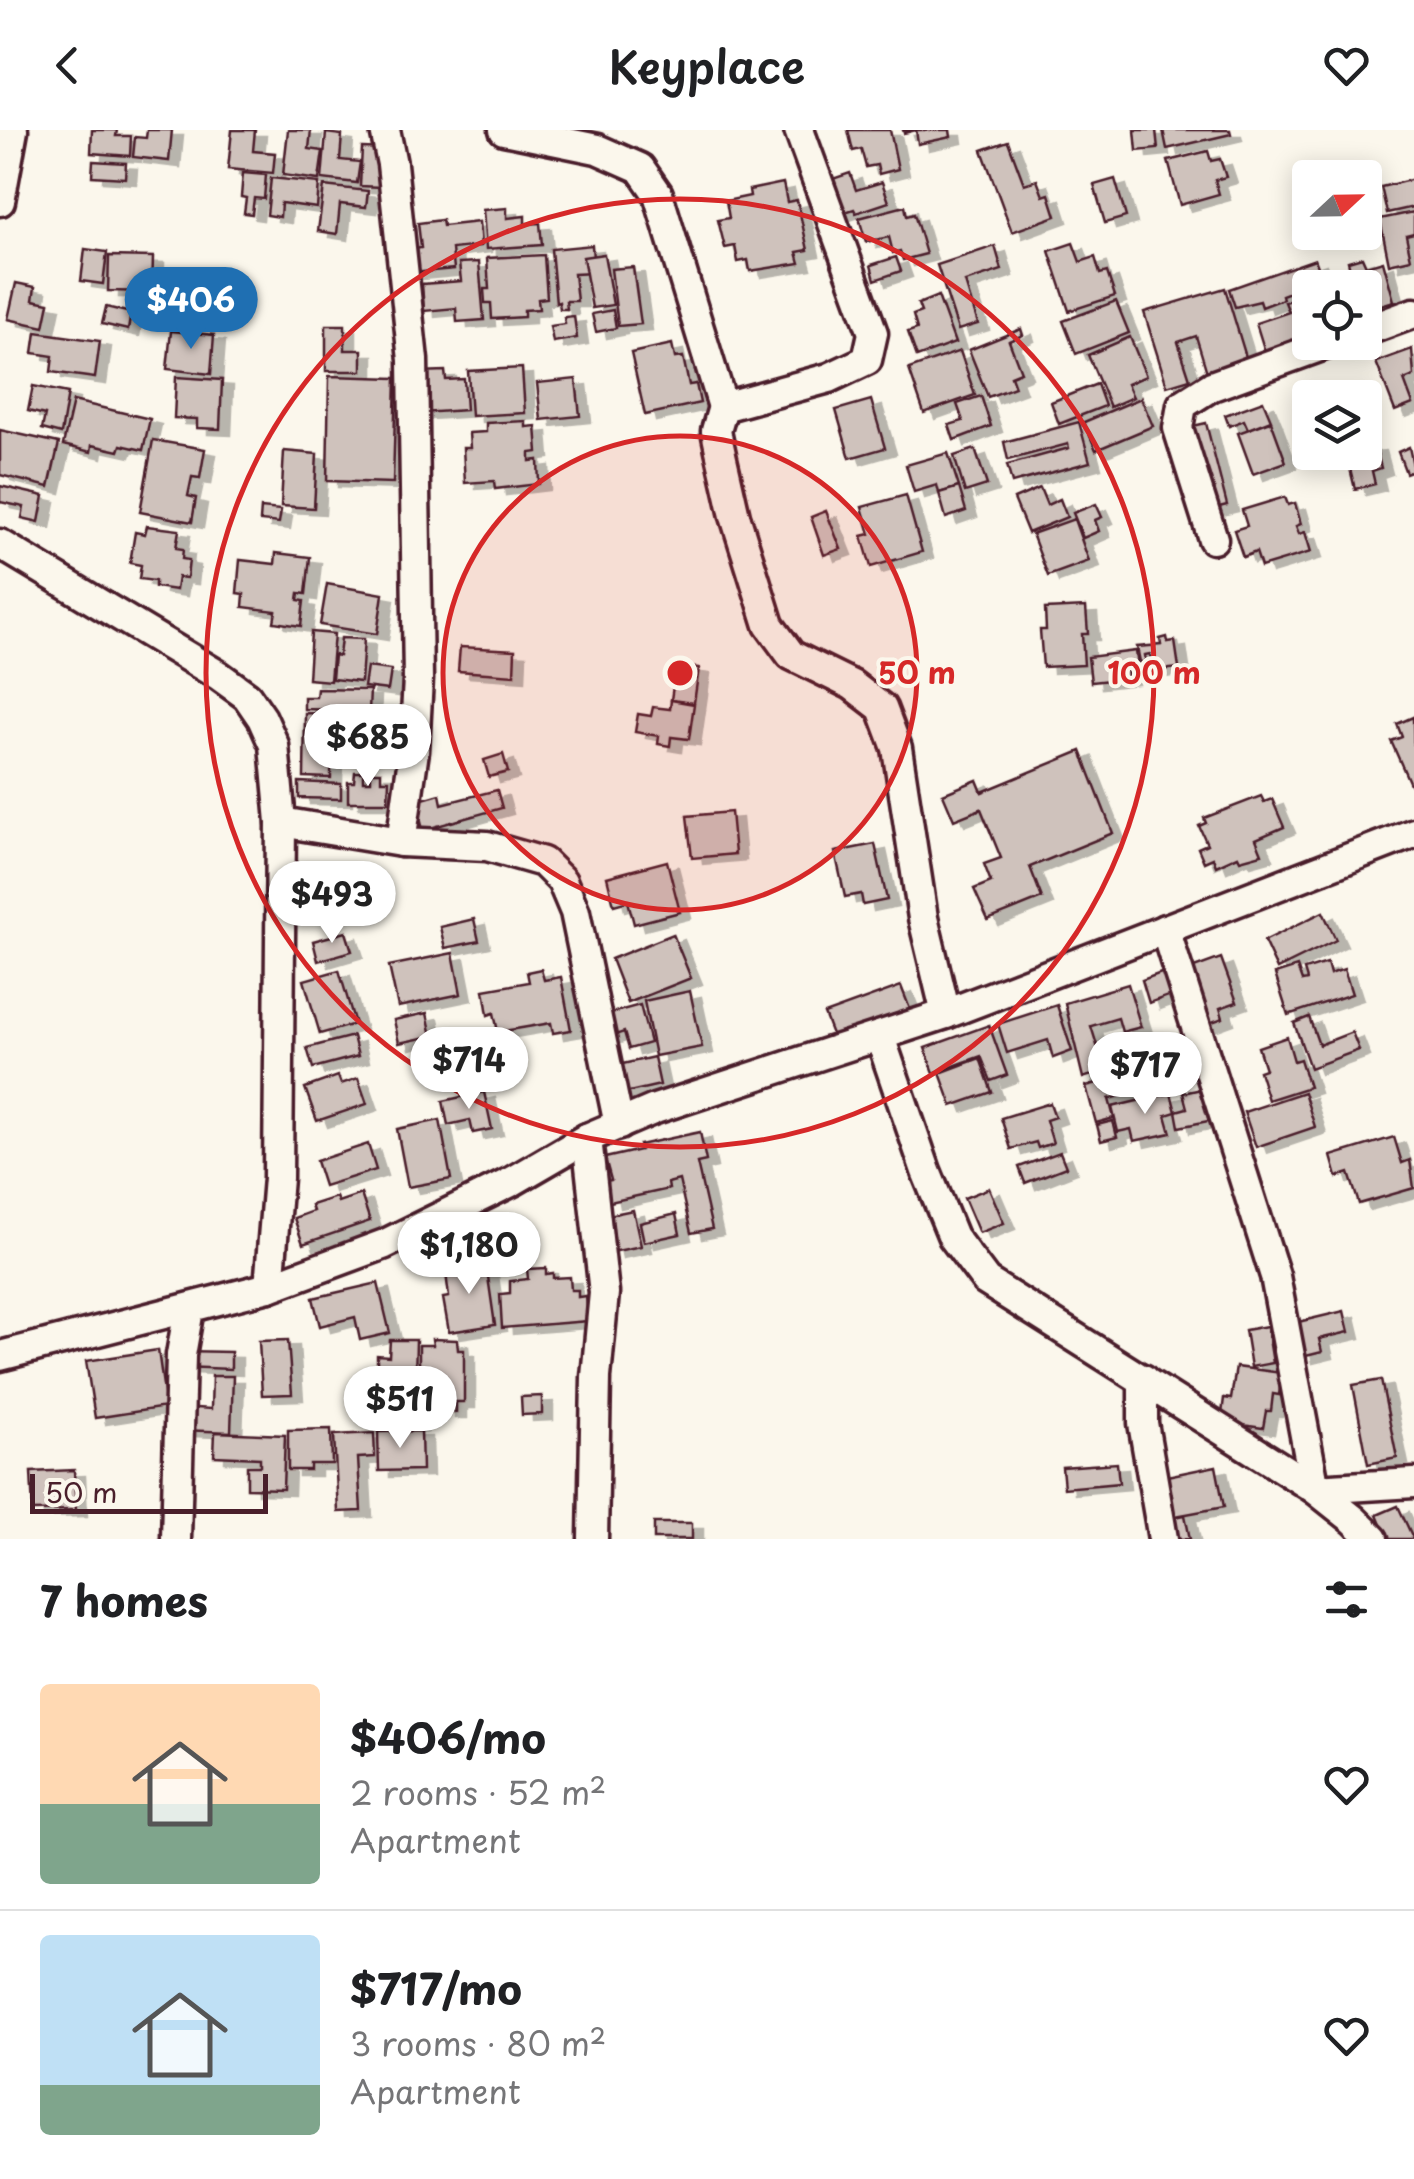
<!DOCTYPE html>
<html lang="en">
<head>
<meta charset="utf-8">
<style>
	body { margin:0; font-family:"Playpen Sans",sans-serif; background:#f6f6f6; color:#202124; height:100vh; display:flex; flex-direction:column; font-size:38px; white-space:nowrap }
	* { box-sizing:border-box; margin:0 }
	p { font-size:32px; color:#757577 }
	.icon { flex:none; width:55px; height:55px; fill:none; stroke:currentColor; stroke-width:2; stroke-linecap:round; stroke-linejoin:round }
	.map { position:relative; height:1409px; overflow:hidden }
	.panel { display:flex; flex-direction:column; background:#fff; flex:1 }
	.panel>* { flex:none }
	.needle { width:65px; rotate:68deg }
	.fabs { position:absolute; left:1292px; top:30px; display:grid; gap:20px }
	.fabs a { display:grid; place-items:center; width:90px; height:90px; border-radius:10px; background:#fff; box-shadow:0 5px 25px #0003; font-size:50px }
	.scale { position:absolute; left:30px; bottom:25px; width:238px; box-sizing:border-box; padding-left:10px; border:5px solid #4a1f2b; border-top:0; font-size:28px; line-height:35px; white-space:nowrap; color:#4a1f2b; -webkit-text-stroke:8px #fbf7ec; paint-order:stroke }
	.price { position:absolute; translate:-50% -85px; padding:0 22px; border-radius:35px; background:#fff; color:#222; font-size:32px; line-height:65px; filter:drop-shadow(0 2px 5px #0008) }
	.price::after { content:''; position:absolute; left:50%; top:60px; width:30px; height:22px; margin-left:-15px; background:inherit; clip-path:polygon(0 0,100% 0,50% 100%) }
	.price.selected { background:#1f6fb2; color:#fff }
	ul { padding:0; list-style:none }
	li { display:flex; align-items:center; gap:30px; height:250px; padding:0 40px }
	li+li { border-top:2px solid #e0e0e0 }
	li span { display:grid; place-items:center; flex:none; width:280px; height:200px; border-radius:10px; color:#555 }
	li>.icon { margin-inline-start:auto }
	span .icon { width:120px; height:120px; fill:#fffc; stroke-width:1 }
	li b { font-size:42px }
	h2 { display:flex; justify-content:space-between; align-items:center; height:120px; padding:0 40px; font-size:42px }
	header { display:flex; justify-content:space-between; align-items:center; height:130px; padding:0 40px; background:#fff; font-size:45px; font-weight:600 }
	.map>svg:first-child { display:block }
	.building { fill:#cfc2bc; stroke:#4a1f2b; stroke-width:2.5; filter:url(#shadow) }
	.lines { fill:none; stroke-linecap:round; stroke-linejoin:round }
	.street-casing { stroke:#4a1f2b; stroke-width:35 }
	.street { stroke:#fbf7ec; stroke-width:28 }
	.ring { fill:none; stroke:#d62828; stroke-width:5 }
	.centre { fill:#d62828; stroke:#fbf7ec; stroke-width:5 }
	.ring-label { font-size:30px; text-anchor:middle; font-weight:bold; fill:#d62828; stroke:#fbf7ec; stroke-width:8; stroke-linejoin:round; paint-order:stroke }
</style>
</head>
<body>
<header><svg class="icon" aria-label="back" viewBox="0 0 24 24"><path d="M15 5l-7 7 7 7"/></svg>Keyplace<svg class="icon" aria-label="heart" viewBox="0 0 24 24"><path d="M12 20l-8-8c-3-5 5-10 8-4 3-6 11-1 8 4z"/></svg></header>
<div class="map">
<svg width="1414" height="1409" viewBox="0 0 1414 1409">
	<defs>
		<filter id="shadow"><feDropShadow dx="11" dy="6" stdDeviation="0" flood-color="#0004"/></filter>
	</defs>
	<rect width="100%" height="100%" fill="#fbf7ec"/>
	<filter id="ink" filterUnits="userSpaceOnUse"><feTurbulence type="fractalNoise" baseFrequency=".01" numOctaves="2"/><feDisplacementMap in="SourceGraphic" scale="20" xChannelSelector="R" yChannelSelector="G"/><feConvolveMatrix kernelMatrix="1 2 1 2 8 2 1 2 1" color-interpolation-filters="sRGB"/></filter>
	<g filter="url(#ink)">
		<g class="building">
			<path d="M92 0H117L116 6H131L130 26 91 23Z"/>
			<path d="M147 0H172L169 31 133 27 135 7 146 8Z"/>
			<path d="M232 0H255L253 21 275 23 273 43 228 39Z"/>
			<path d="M288 0H311L309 19 323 21 319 50 283 45Z"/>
			<path d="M848 0H890L898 39 879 44 877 35 866 37 861 19 853 21Z"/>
			<path d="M903 0H950L951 7 918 14 916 0 904 3Z"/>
			<path d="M1135 0H1156L1158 19 1137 21Z"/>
			<path d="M1163 0H1230L1231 4 1167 19Z"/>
			<path d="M326 3 342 5 340 30 360 32 357 53 322 49Z"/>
			<path d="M1008 11 1024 54 1037 50 1043 66 1049 64 1056 86 1012 102 982 20Z"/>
			<path d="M362 18 385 19 382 57 360 56Z"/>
			<path d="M1208 21 1211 31 1220 29 1226 47 1215 50 1219 64 1180 75 1168 31Z"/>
			<path d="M93 31 126 33 125 48 92 46Z"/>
			<path d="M243 43 266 45 264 69 254 68 252 84 244 83 246 68 241 67Z"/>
			<path d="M850 43 856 60 882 52 889 72 856 83 854 79 833 86 821 53Z"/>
			<path d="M271 48 319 53 317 78 281 73 280 87 267 85Z"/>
			<path d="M1115 49 1126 87 1105 93 1094 55Z"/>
			<path d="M1414 49V77L1387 83 1381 57Z"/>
			<path d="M783 53 787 72 797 70 808 120 797 122 800 133 750 141 748 130 738 132 735 116 725 118 718 90 729 88 726 71 750 66 749 60Z"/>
			<path d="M324 56 368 61 366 77 340 74 337 104 318 101Z"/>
			<path d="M905 76 907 86 914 84 926 124 903 130 900 121 893 123 889 107 866 112 859 88Z"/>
			<path d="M507 78V88L525 86V94L540 93 542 115 486 119 483 80Z"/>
			<path d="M1414 82V103L1406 105 1411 129 1389 134 1380 89Z"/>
			<path d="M442 90 443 96 479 92 481 116 452 119 454 139 412 143 409 120 421 118 418 93Z"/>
			<path d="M1073 113 1080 132 1095 127 1100 144 1107 142 1115 166 1069 181 1049 121Z"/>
			<path d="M592 115 594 143 574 144 577 171H566L567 179H560L559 172 556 173 551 119Z"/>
			<path d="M995 116 1002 140 965 152 978 194 958 200 937 135Z"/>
			<path d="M85 119 107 122 103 154 81 151Z"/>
			<path d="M604 124 613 175 592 178 583 127Z"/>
			<path d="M544 125 547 168 538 169 539 179 524 180V187L492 189 491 173H485L484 159H489L487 128Z"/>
			<path d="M109 126 153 127 152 162 108 161Z"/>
			<path d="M896 127 901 141 875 150 871 135Z"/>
			<path d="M1362 127 1366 136 1383 131 1394 171 1365 180V158H1331L1328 146 1350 139 1348 131Z"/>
			<path d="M1315 129 1323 150 1282 165 1283 169 1262 177 1260 171 1235 177 1229 159Z"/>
			<path d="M479 132 484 190 457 192 456 178 424 181 422 154 461 151 459 133Z"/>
			<path d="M633 137 641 194 618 196 611 139Z"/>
			<path d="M16 153 35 157 33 170 49 173 44 197 8 189Z"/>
			<path d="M1225 158 1249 237 1209 249 1196 206 1178 212 1190 249 1167 256 1144 182Z"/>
			<path d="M1310 164V211L1266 225 1256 193 1289 182 1285 172Z"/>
			<path d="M938 166 955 213 917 227 908 202 917 199 913 185 921 182 918 174Z"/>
			<path d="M1116 171 1129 203 1076 224 1063 191Z"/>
			<path d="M106 177 131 183 128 200 102 194Z"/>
			<path d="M613 180 616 198 596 202 592 184Z"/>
			<path d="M574 186 577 208 553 212 550 196 565 194 564 187Z"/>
			<path d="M326 195H345V220H362V241H326Z"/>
			<path d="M1021 199 1023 205 1009 211 1021 242 1011 246 1015 257 988 267 969 220Z"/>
			<path d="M171 201 214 205 211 244 167 239Z"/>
			<path d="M36 202 100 211 95 248 51 242 53 226 33 223Z"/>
			<path d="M1130 207 1146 246 1127 254 1133 267 1110 277 1088 225Z"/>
			<path d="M672 214 675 228 683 227 689 255 696 254 700 273 645 285 631 223Z"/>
			<path d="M1412 219 1414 246 1404 250 1413 274 1395 281 1376 232Z"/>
			<path d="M960 221 975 265 924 283 909 239Z"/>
			<path d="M522 238 525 283 471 286 468 241Z"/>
			<path d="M445 241 446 250 464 249 466 280 421 283 419 242Z"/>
			<path d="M329 246 396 248 393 353 327 351Z"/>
			<path d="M176 247 222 250 220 299 197 298V289L174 288Z"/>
			<path d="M576 249 580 286 541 290 537 253Z"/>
			<path d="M1097 254 1105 276 1059 294 1051 272Z"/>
			<path d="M33 256 68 263 61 304 42 299 45 285 28 281Z"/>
			<path d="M981 266 991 296 954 310 949 295 963 291 957 274Z"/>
			<path d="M1141 268 1153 296 1096 320 1084 292Z"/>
			<path d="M871 270 885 318 850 328 836 280Z"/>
			<path d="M73 271 150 289 143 320 121 315 119 321 92 315 91 322 63 315Z"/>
			<path d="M1263 271 1271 290 1248 299 1244 290 1229 296 1225 285Z"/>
			<path d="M526 291V297L536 296 538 322 530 323V331L538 330 539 354 495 359 494 351 465 353 463 318H470L469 303 486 302V293Z"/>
			<path d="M1271 291 1286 332 1253 344 1238 303Z"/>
			<path d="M1079 292 1090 332 1012 353 1007 335 1069 318 1068 314 1008 330 1004 312Z"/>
			<path d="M1206 293 1227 375 1211 379 1189 297Z"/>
			<path d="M0 300 59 313 49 357 0 345Z"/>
			<path d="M153 310 205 319 200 348 192 347 188 366 196 368 192 392 140 382Z"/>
			<path d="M1375 315 1381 338 1372 341 1375 354 1355 359 1346 322H1365V316Z"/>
			<path d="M1409 317 1414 340 1406 343 1398 322Z"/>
			<path d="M975 319 987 355 965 362 954 326Z"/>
			<path d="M284 321 317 324 314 378 281 376Z"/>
			<path d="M948 323 959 357 939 363 937 355 914 362 906 335Z"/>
			<path d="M0 356 44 366 39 392 22 388 24 377 0 372Z"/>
			<path d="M959 357 966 381 946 388 939 363Z"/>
			<path d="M1040 358 1047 375 1060 369 1067 387 1028 403 1014 369Z"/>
			<path d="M906 365 922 422 871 437 862 406 870 404 862 377Z"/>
			<path d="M1285 367 1288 375 1295 373 1301 394 1296 396 1299 404 1305 402 1311 422 1261 437 1256 422 1243 427 1234 400 1247 396 1242 380Z"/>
			<path d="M1096 374 1102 387 1095 390 1099 401 1083 408 1073 383Z"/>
			<path d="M261 378 281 380 279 393 260 391Z"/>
			<path d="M826 381 841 419 824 425 811 387Z"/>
			<path d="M1074 389 1089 431 1048 446 1032 404Z"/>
			<path d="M147 396 179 400 176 418 183 419 182 429 189 430 187 448 178 447 176 460 155 457V451L139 449 141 435 130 433 135 402 145 404Z"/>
			<path d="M276 423 310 427 306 464 299 463 298 470 304 471 301 496 274 492 276 481 243 477 244 464 237 463 240 430 275 434Z"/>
			<path d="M327 454 383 464 377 504 320 495Z"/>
			<path d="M1086 477 1088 504H1082L1084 535 1043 537 1040 500H1046L1045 479Z"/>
			<path d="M311 502 334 504 330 551 308 549Z"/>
			<path d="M1167 507 1168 512 1175 511 1179 538 1145 542 1144 537 1152 536 1150 524 1145 525 1146 532H1140L1137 517 1161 515 1160 509Z"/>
			<path d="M341 508 364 509 361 552 332 549 334 525 339 526Z"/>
			<path d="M460 517 515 520 514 545 458 541Z"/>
			<path d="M1136 521 1138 536 1127 537 1128 548 1091 552 1088 527Z"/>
			<path d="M676 535 699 538 694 573 671 570Z"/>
			<path d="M367 537 391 540 388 560 364 557Z"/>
			<path d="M317 559 370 560 369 581 304 579V567H316Z"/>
			<path d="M671 570 694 574 689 609 671 607 670 616 658 614 659 606 635 602 638 584 651 586 653 577 670 579Z"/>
			<path d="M305 583 332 584 331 648 304 647Z"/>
			<path d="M1413 587 1414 652 1410 654 1391 611 1402 607 1397 594Z"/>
			<path d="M1081 621 1113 703 1030 737 1042 768 988 790 974 759 991 752 984 734 1001 728 981 679 954 690 943 664 977 650 982 662Z"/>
			<path d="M503 624 508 642 489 647 484 630Z"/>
			<path d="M355 642H363V651H371V642H381V650H389L388 672H348V652H354Z"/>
			<path d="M299 652 341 654V669L299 668Z"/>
			<path d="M497 660 502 678 423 700 416 671 440 664 442 674Z"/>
			<path d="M1261 666 1264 672 1272 669 1284 697 1256 709 1262 724 1240 730 1238 726 1216 736 1213 728 1204 732 1198 718 1207 714 1199 696 1206 693 1204 688Z"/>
			<path d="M731 682 735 724 692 728 687 686Z"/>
			<path d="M875 714 887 770 863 775 861 764 845 767 835 722Z"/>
			<path d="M667 731 680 782 634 794 628 771 614 775 607 747Z"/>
			<path d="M1323 782 1336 810 1277 839 1264 811Z"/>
			<path d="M474 789 479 811 445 818 440 797Z"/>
			<path d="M346 802 352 821 318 831 313 811Z"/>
			<path d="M673 804 691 848 628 873 611 829Z"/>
			<path d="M453 823 461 864 398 877 389 836Z"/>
			<path d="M1221 828 1237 872 1220 878 1223 888 1204 895 1183 842Z"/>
			<path d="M1327 833 1330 844 1344 839 1352 864 1288 885 1275 844 1297 837 1302 851 1307 850 1304 840Z"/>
			<path d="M541 839 544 850 561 847 571 900 553 903 551 893 498 902 494 883 488 885 484 860 529 852 527 842Z"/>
			<path d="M339 840 355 894 320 904 304 850Z"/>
			<path d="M1164 842 1171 865 1149 873 1142 850Z"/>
			<path d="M1128 854 1141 897 1122 902 1118 888 1091 896 1105 941 1083 948 1065 873Z"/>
			<path d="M901 856 910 879 833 907 824 884Z"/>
			<path d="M690 861 702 917 655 926 644 871Z"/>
			<path d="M640 875 650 913 629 919 624 902 606 908 600 886Z"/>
			<path d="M1057 875 1072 921 1053 928 1048 910 1007 923 998 894Z"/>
			<path d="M427 883 432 906 399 913 394 890Z"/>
			<path d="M1309 887 1319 915 1352 902 1359 920 1310 938 1294 893Z"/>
			<path d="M989 895 1007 945 991 951 981 926 934 943 925 918Z"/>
			<path d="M353 906 358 926 313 938 307 918Z"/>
			<path d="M1287 907 1294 931 1300 929 1309 957 1268 970 1259 941 1265 939 1258 917Z"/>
			<path d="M1192 917 1199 938 1158 952 1151 931Z"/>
			<path d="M654 927 660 955 616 965 609 937Z"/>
			<path d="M980 928 992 962 952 976 940 943Z"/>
			<path d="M1153 939 1157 957 1109 969 1114 988 1096 993 1086 956Z"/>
			<path d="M338 946 341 954 358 948 367 974 317 991 305 958Z"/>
			<path d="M1206 958 1213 990 1179 997 1176 981 1187 978 1183 963Z"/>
			<path d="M484 962 492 999 473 1003 470 990 448 995 443 971Z"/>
			<path d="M1304 962 1315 997 1256 1017 1244 982Z"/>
			<path d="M1171 963 1176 982 1166 985 1171 1003 1134 1011 1131 999 1118 1002 1112 977Z"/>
			<path d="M1050 973 1055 987 1046 990 1053 1013 1038 1018 1036 1012 1011 1019 1001 988Z"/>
			<path d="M440 990 451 1049 408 1057 397 999Z"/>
			<path d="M1113 991 1117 1007 1101 1011 1097 995Z"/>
			<path d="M700 1002 706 1031 697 1033 712 1099 691 1103 679 1050 668 1053 669 1059 610 1072 606 1051 611 1050 605 1028 640 1020 639 1015Z"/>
			<path d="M1394 1007 1402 1033 1410 1030 1414 1058 1359 1074 1349 1043 1337 1047 1331 1026Z"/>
			<path d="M368 1014 376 1040 324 1056 316 1031Z"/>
			<path d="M1060 1022 1066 1037 1025 1053 1019 1037Z"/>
			<path d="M989 1058 1004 1093 979 1103 964 1068Z"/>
			<path d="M361 1064 370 1091 303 1114 294 1088 313 1081 311 1075 336 1067 338 1072Z"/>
			<path d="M633 1080 641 1116 612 1122 604 1086Z"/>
			<path d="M676 1084 680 1104 644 1112 640 1093Z"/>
			<path d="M485 1126 495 1195 449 1202 443 1168 449 1167 446 1143 465 1141 463 1129Z"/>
			<path d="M546 1138V1144L553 1143V1148L570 1147 571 1160H578V1167L586 1166 588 1191 502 1198 500 1164 510 1163V1151L528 1149 527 1139Z"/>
			<path d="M378 1153 390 1203 360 1210 355 1187 320 1196 313 1168Z"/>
			<path d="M1344 1181 1349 1202 1319 1209 1322 1222 1302 1227 1294 1193Z"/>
			<path d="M1267 1196 1273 1233 1251 1237 1245 1200Z"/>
			<path d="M432 1209 457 1210 458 1220H464V1272H456V1282H444V1270H419V1215H433Z"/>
			<path d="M288 1210 292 1264 262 1265 259 1211Z"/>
			<path d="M390 1210H416L415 1249H377V1225L389 1226Z"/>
			<path d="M158 1220 166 1277 95 1288 86 1231Z"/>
			<path d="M183 1221 231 1222V1239L182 1237Z"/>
			<path d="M1236 1237 1282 1243 1279 1265 1273 1264 1271 1281H1266L1263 1298 1221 1292 1224 1268 1231 1269Z"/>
			<path d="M212 1246H233L231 1302 181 1300V1277L211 1279Z"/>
			<path d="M1381 1250 1397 1328 1368 1334 1353 1255Z"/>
			<path d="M395 1258 415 1259 416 1296 395 1297Z"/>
			<path d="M542 1266V1284L522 1285 521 1267Z"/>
			<path d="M331 1299 332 1334H310V1340H288V1300Z"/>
			<path d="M421 1301 422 1340 379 1341 378 1302Z"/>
			<path d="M215 1302 285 1305 283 1359 247 1358V1336H260V1328L214 1326Z"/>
			<path d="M374 1303 375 1327 358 1328 361 1381 338 1382 334 1305Z"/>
			<path d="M1117 1333 1119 1353 1064 1358 1062 1337Z"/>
			<path d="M1216 1336 1224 1377 1170 1387 1162 1347Z"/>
			<path d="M74 1340 76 1380 33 1381 31 1342Z"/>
			<path d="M1398 1376 1413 1408 1411 1409H1387L1377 1385Z"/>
			<path d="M1185 1385 1190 1409H1173L1169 1388Z"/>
			<rect x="654" y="1393" width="38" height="16"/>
		</g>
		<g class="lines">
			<defs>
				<g id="street">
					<path d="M385 0 392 34 413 230 418 549 414 621 401 712"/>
					<path d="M504 0 597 19 640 38 658 64 723 277"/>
					<path d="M799 0 873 203 867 230 829 248 723 277 716 301 720 320 735 386 769 495 791 525 852 555 882 578 897 618 923 788 946 884"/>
					<path d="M0 71 13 0"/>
					<path d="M1365 201 1414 183"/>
					<path d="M1213 409 1178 298 1182 275 1212 256 1333 212"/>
					<path d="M0 414 218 545 247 566 262 588 274 615 281 692 278 1048 269 1157"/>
					<path d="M281 692 401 712 487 716 543 732 562 751 575 782 619 995"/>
					<path d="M1165 799 1275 1146 1315 1359 1414 1353"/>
					<path d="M880 907 926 1041 953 1107 986 1151 1315 1359 1354 1390 1373 1409"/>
					<path d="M587 1008 604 1163 596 1247 593 1409"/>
					<path d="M0 1226 269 1157 385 1114 513 1051 587 1008 655 979 946 884 1414 703"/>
					<path d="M1143 1249V1293L1163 1409"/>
					<path d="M176 1409 181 1225 189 1179"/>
				</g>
			</defs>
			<use href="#street" class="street-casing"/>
			<use href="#street" class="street"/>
		</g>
	</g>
	<circle cx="680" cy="543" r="237" fill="#d62828" fill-opacity=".12"/>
	<g class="ring">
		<circle cx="680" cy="543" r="237"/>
		<circle cx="680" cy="543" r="474"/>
	</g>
	<circle cx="680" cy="543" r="15" class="centre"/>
	<g class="ring-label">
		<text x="917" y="554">50 m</text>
		<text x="1154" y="554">100 m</text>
	</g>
</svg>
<div class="fabs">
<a><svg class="needle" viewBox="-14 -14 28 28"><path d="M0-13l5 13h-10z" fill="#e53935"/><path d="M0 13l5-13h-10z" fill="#757577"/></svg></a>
<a><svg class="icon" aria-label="locate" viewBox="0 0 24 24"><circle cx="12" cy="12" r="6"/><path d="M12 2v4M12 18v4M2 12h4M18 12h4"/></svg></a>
<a><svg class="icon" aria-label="layers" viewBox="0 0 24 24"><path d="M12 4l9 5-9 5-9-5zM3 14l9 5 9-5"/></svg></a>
</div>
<div class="scale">50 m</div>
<b class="price selected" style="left:191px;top:222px">$406</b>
<b class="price" style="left:368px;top:659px">$685</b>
<b class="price" style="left:332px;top:816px">$493</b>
<b class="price" style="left:469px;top:982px">$714</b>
<b class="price" style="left:1145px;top:987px">$717</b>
<b class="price" style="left:469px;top:1167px">$1,180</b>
<b class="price" style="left:400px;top:1321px">$511</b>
</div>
<section class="panel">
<h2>7 homes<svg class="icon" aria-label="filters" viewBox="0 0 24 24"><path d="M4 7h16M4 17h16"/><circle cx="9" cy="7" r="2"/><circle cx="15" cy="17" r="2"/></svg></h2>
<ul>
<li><span style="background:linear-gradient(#ffd9b3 60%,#7fa58c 0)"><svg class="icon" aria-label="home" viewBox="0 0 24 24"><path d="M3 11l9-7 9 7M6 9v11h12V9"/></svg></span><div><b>$406/mo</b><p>2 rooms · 52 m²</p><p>Apartment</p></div><svg class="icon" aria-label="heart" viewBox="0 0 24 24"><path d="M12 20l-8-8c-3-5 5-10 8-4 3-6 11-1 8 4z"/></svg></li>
<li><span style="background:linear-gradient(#bfe0f5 75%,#7fa58c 0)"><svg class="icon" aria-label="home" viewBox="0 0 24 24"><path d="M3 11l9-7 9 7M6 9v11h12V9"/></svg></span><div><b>$717/mo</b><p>3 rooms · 80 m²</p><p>Apartment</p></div><svg class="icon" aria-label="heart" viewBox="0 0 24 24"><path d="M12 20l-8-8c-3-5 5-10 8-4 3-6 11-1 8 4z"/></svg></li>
</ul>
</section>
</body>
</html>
